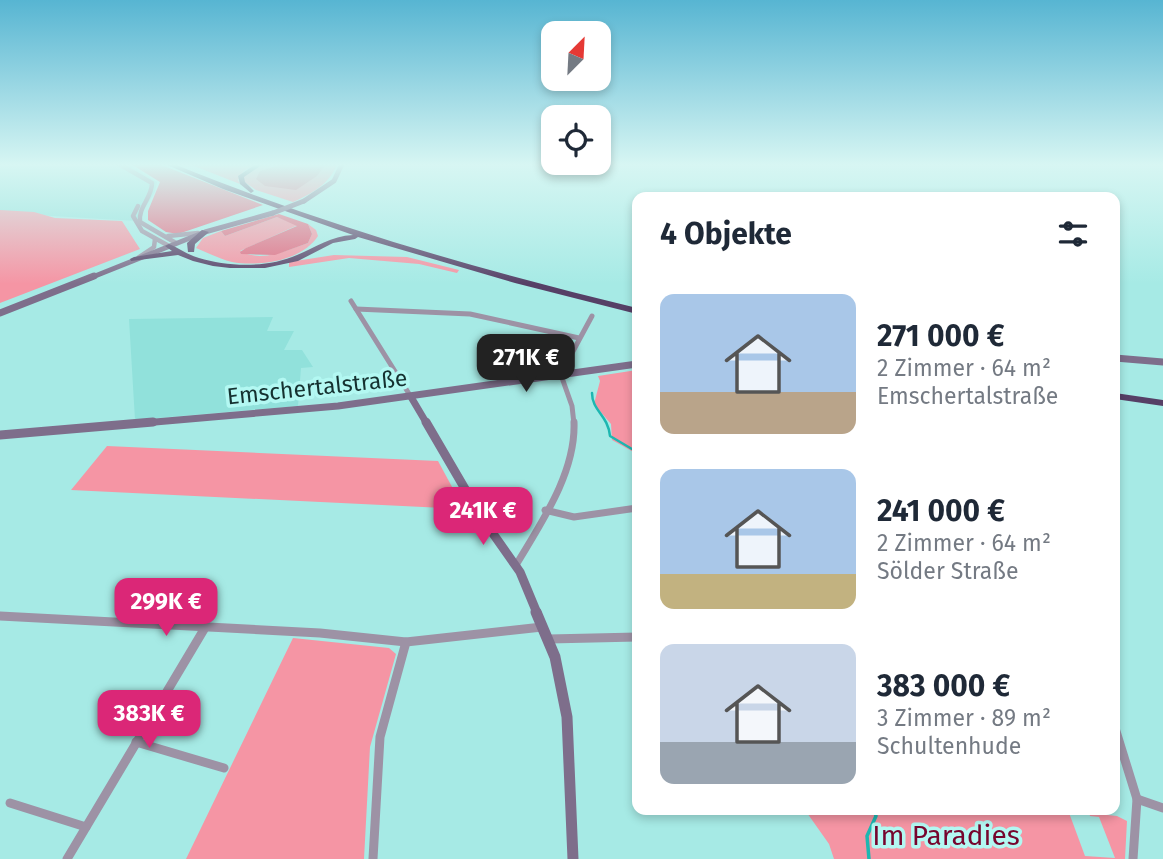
<!DOCTYPE html>
<html lang="de">
<head>
<meta charset="utf-8">
<style>
	body { margin:0; font-family:"Fira Sans",sans-serif; background:#f2f2f3; color:#1f2937; height:100vh; display:flex; flex-direction:column; font-size:26px; white-space:nowrap }
	* { box-sizing:border-box; margin:0 }
	p { font-size:23px; color:#747a83 }
	.icon { flex:none; width:38px; height:38px; fill:none; stroke:currentColor; stroke-width:2; stroke-linecap:round; stroke-linejoin:round }
	.map { position:relative; flex:1; overflow:hidden }
	.details { position:absolute; left:632px; top:192px; width:488px; height:623px; display:flex; flex-direction:column; background:#fff; border-radius:14px; box-shadow:0 4px 10px #0003 }
	.details>* { flex:none }
	.needle { width:46px; rotate:24deg }
	.controls { position:absolute; left:541px; top:21px; display:grid; gap:14px }
	.controls a { display:grid; place-items:center; width:70px; height:70px; border-radius:14px; background:#fff; box-shadow:0 4px 10px #0003; font-size:35px }
	.price { position:absolute; translate:-50% -60px; padding:0 16px; border-radius:14px; background:#db2777; color:#fff; font-size:23px; line-height:46px; filter:drop-shadow(0 2px 4px #0008) }
	.price::after { content:''; position:absolute; left:50%; top:42px; width:21px; height:16px; margin-left:-10px; background:inherit; clip-path:polygon(0 0,100% 0,50% 100%) }
	.price.selected { background:#222; color:#fff }
	ul { padding:0; list-style:none }
	li { display:flex; align-items:center; gap:21px; height:175px; padding:0 28px }
	li span { display:grid; place-items:center; flex:none; width:196px; height:140px; border-radius:14px; color:#555 }
	li>.icon { margin-inline-start:auto }
	span .icon { width:84px; height:84px; fill:#fffc; stroke-width:1 }
	li b { font-size:30px }
	h2 { display:flex; justify-content:space-between; align-items:center; height:84px; padding:0 28px; font-size:30px }
	.map>svg:first-child { display:block }
	.built { fill:#91e1db }
	.green { fill:#f595a4 }
	.forest { fill:#e26c82 }
	.lines { fill:none; stroke-linecap:round; stroke-linejoin:round }
	.stream-far1 { stroke:#1db7b1; stroke-width:2.5 }
	.stream { stroke:#1db7b1; stroke-width:3.5 }
	.street-far3 { stroke:#9d92a5; stroke-width:4.5 }
	.street-far2 { stroke:#9d92a5; stroke-width:5 }
	.street-far1 { stroke:#9d92a5; stroke-width:7 }
	.street { stroke:#9d92a5; stroke-width:9 }
	.secondary-far3 { stroke:#7e6e8b; stroke-width:5 }
	.secondary-far2 { stroke:#7e6e8b; stroke-width:7 }
	.secondary-far1 { stroke:#7e6e8b; stroke-width:9 }
	.secondary { stroke:#7e6e8b; stroke-width:11 }
	.highway { fill:#564066; fill-rule:evenodd }
	.secondary-bridge { stroke:#7e6e8b; stroke-width:5 }
	.labels { text-anchor:middle; dominant-baseline:central; stroke-width:7; stroke-linejoin:round; paint-order:stroke }
	.street-label { font-size:23px; fill:#153130; stroke:#b3f8f2 }
	.near-park-label { font-size:28px; fill:#76052d; stroke:#b3f8f2 }
</style>
</head>
<body>
<div class="map">
<svg width="1163" height="859" viewBox="0 0 1163 859">
	<rect width="100%" height="100%" fill="#a6eae5"/>
	<g class="built">
		<path d="M0 164H128L157 182 155 192 137 221 0 213Z"/>
		<path d="M273 317 267 331H294L284 350H302L313 367 301 368 298 406 135 420 129 319Z"/>
	</g>
	<g class="green">
		<path d="M189 164H257L244 171 238 180 240 184Z"/>
		<path d="M263 164H282L270 167 337 164C330 184 311 194 293 202L256 190 243 181V176Z"/>
		<path d="M0 210 34 212 55 218 122 221 140 249 0 303Z"/>
		<path d="M277 217 298 225 240 251C262 263 287 250 308 243L312 234 308 224 316 230 318 236C302 261 259 267 232 262 220 259 208 253 196 248L203 238 221 231 225 236Z"/>
		<path d="M334 255 407 257 459 270 457 273 419 264 349 258 289 267V262Z"/>
		<path d="M637 370V454L612 440 611 424 594 404 600 381 598 376Z"/>
		<path d="M107 446 438 461 464 509 71 490Z"/>
		<path d="M293 638 389 648 396 654 370 747 364 859H186Z"/>
		<path d="M805 810H1068L1085 856 1115 858 1099 817 1090 816 1089 813 1117 816 1127 821 1125 859H834L829 844Z"/>
	</g>
	<g class="forest">
		<path d="M131 164H159L263 205 178 234 166 232 148 220V211L160 182Z"/>
		<path d="M282 164H324L325 165 317 176 296 190 265 186 256 179 260 171Z"/>
		<path d="M279 214 308 224 312 234 308 243 275 255 241 254 240 252 246 248 297 226 277 217 225 236 221 231Z"/>
	</g>
	<g class="lines">
		<path class="stream-far1" d="M592 393C592 411 608 415 610 436L637 452"/>
		<path class="stream" d="M869 859 867 836 876 816 874 810"/>
		<g class="street-far3">
			<path d="M119 164 152 183C152 198 138 207 140 222L176 243"/>
			<path d="M138 206 133 216 142 231 169 246"/>
			<path d="M168 236 198 233"/>
			<path d="M139 257 154 247 155 239"/>
		</g>
		<g class="street-far2">
			<path d="M351 301 411 397"/>
			<path d="M356 309 470 314 579 338"/>
			<path d="M561 375 572 406 574 424"/>
			<path d="M566 375 565 366 592 316"/>
		</g>
		<g class="street-far1">
			<path d="M545 510 574 517 637 508"/>
			<path d="M516 565C541 523 576 473 574 422"/>
		</g>
		<g class="street">
			<path d="M0 616 320 633 406 642 542 627"/>
			<path d="M549 639 637 637"/>
			<path d="M1115 728 1137 799 1133 859"/>
			<path d="M136 742 224 768"/>
			<path d="M1137 799 1163 808"/>
			<path d="M10 803 86 827"/>
			<path d="M67 859 206 626"/>
			<path d="M373 859 380 737 406 642"/>
		</g>
		<g class="secondary-far3">
			<path d="M304 201 334 181 342 164"/>
			<path d="M90 278 205 232 273 213"/>
		</g>
		<g class="secondary-far2">
			<path d="M0 313 94 276"/>
			<path d="M1115 358 1163 362"/>
			<path d="M411 397 427 424"/>
			<path d="M132 424 338 406 637 364"/>
		</g>
		<g class="secondary-far1">
			<path d="M426 422 482 518 520 572 537 613"/>
			<path d="M0 435 153 422"/>
		</g>
		<path class="secondary" d="M536 612 555 657 567 717 573 859"/>
		<g class="highway">
			<path d="M165 164H174C324 225 479 270 637 308V314L515 283 358 237 355 239 333 243 298 261 265 268H230L213 266 193 261 178 255 131 261 130 259 134 257 172 251 165 246 169 244C179 248 188 255 199 258 228 267 268 268 297 255 316 247 331 236 353 235L223 189Z"/>
			<path d="M256 164H263L244 177 245 182 254 191 251 193 240 184 238 176Z"/>
			<path d="M202 230 209 232 195 244 194 252H188L187 243Z"/>
			<path d="M1115 393 1163 400V406L1115 399Z"/>
		</g>
		<path class="secondary-bridge" d="M273 213 304 201"/>
	</g>
	<linearGradient id="sky" x2="0" y2="1"><stop stop-color="#57b5d2"/><stop offset="0.58" stop-color="#d7f6f3"/><stop offset="1" stop-color="#d7f6f3" stop-opacity="0"/></linearGradient>
	<rect width="1163" height="284" fill="url(#sky)"/>
	<g class="labels">
		<g class="street-label">
			<text transform="translate(317 387) rotate(-6)">Emschertalstraße</text>
		</g>
		<g class="near-park-label">
			<text x="946" y="835">Im Paradies</text>
		</g>
	</g>
</svg>
<div class="controls">
<a><svg class="needle" viewBox="-14 -14 28 28"><path d="M0-13l5 13h-10z" fill="#e53935"/><path d="M0 13l5-13h-10z" fill="#747a83"/></svg></a>
<a><svg class="icon" aria-label="locate" viewBox="0 0 24 24"><circle cx="12" cy="12" r="6"/><path d="M12 2v4M12 18v4M2 12h4M18 12h4"/></svg></a>
</div>
<b class="price selected" style="left:526px;top:394px">271K €</b>
<b class="price" style="left:483px;top:547px">241K €</b>
<b class="price" style="left:166px;top:638px">299K €</b>
<b class="price" style="left:149px;top:750px">383K €</b>
<section class="details">
<h2>4 Objekte<svg class="icon" aria-label="filters" viewBox="0 0 24 24"><path d="M4 7h16M4 17h16"/><circle cx="9" cy="7" r="2"/><circle cx="15" cy="17" r="2"/></svg></h2>
<ul>
<li><span style="background:linear-gradient(#a9c7e8 70%,#b9a48a 0)"><svg class="icon" aria-label="home" viewBox="0 0 24 24"><path d="M3 11l9-7 9 7M6 9v11h12V9"/></svg></span><div><b>271 000 €</b><p>2 Zimmer · 64 m²</p><p>Emschertalstraße</p></div></li>
<li><span style="background:linear-gradient(#a9c7e8 75%,#c2b280 0)"><svg class="icon" aria-label="home" viewBox="0 0 24 24"><path d="M3 11l9-7 9 7M6 9v11h12V9"/></svg></span><div><b>241 000 €</b><p>2 Zimmer · 64 m²</p><p>Sölder Straße</p></div></li>
<li><span style="background:linear-gradient(#c9d6e8 70%,#9aa5b1 0)"><svg class="icon" aria-label="home" viewBox="0 0 24 24"><path d="M3 11l9-7 9 7M6 9v11h12V9"/></svg></span><div><b>383 000 €</b><p>3 Zimmer · 89 m²</p><p>Schultenhude</p></div></li>
</ul>
</section>
</div>
</body>
</html>
